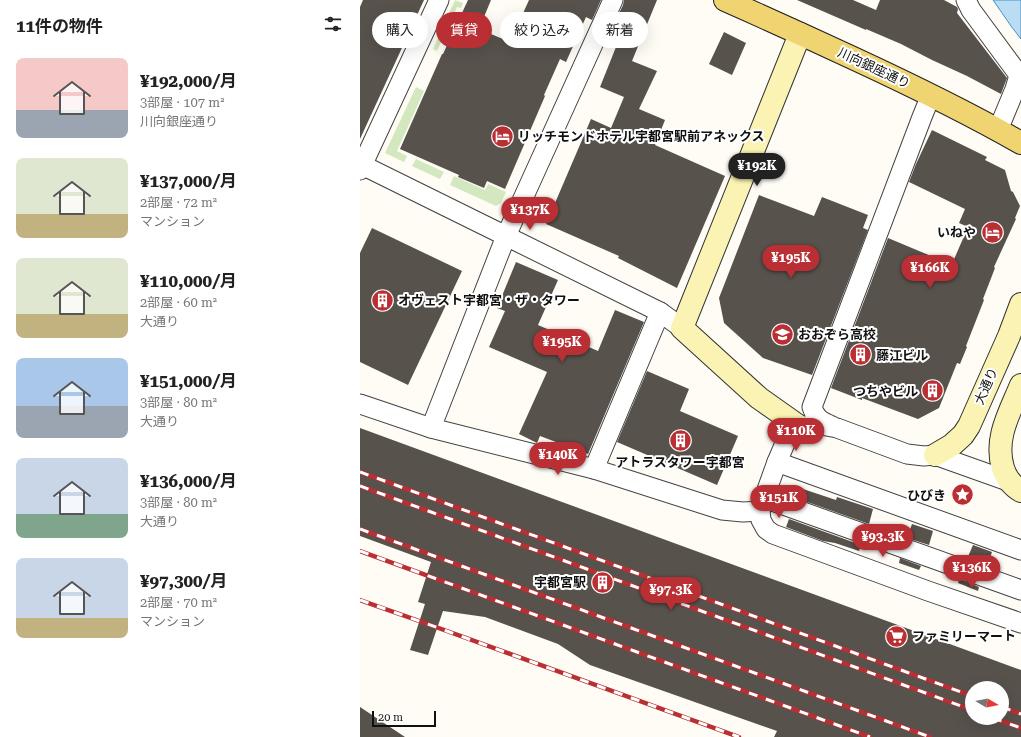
<!DOCTYPE html>
<html lang="ja">
<head>
<meta charset="utf-8">
<style>
	body { margin:0; font-family:"Roboto Serif","Noto Sans JP",serif; background:#f2f2f2; color:#222; height:100vh; display:flex; flex-direction:column; font-size:15px; white-space:nowrap }
	* { box-sizing:border-box; margin:0 }
	p { font-size:13px; color:#767676 }
	.icon { flex:none; width:22px; height:22px; fill:none; stroke:currentColor; stroke-width:2; stroke-linecap:round; stroke-linejoin:round }
	.map { position:relative; flex:1; overflow:hidden }
	.sheet { display:flex; flex-direction:column; background:#fff; width:360px }
	.sheet>* { flex:none }
	.hud { position:absolute; left:12px; top:12px; width:380px; height:36px; display:flex; gap:8px }
	.needle { width:26px; rotate:99deg }
	.tools { position:absolute; left:605px; top:681px; display:grid; gap:8px }
	.tools a { display:grid; place-items:center; width:44px; height:44px; border-radius:50%; background:#fff; box-shadow:0 4px 16px #0002; font-size:20px }
	.scale { position:absolute; left:12px; bottom:10px; width:64px; box-sizing:border-box; padding-left:4px; border:2px solid #101010; border-top:0; font-size:11px; line-height:14px; white-space:nowrap; color:#101010; -webkit-text-stroke:3px #fff; paint-order:stroke }
	.price { position:absolute; translate:-50% -34px; padding:0 9px; border-radius:14px; background:#b92f33; color:#fff; font-size:13px; line-height:26px; filter:drop-shadow(0 1px 2px #0008) }
	.price::after { content:''; position:absolute; left:50%; top:24px; width:12px; height:9px; margin-left:-6px; background:inherit; clip-path:polygon(0 0,100% 0,50% 100%) }
	.price.selected { background:#222; color:#fff }
	ul { padding:0; list-style:none }
	li { display:flex; align-items:center; gap:12px; height:100px; padding:0 16px }
	li span { display:grid; place-items:center; flex:none; width:112px; height:80px; border-radius:8px; color:#555 }
	li>.icon { margin-inline-start:auto }
	span .icon { width:48px; height:48px; fill:#fffc; stroke-width:1 }
	li b { font-size:17px }
	h2 { display:flex; justify-content:space-between; align-items:center; height:48px; padding:0 16px; font-size:17px }
	.tag { padding:0 14px; border-radius:18px; background:#fff; box-shadow:0 4px 16px #0002; font-size:14px; line-height:36px }
	.tag.selected { background:#b92f33; color:#fff }
	main { display:flex; flex:1; min-height:0 }
	.map>svg:first-child { display:block }
	.green { fill:#d3e8be }
	.water { fill:#bbddf3; stroke:#4691c6 }
	.building { fill:#58524d; fill-rule:evenodd }
	.lines { fill:none; stroke-linecap:round; stroke-linejoin:round }
	.street-casing { stroke:#434343; stroke-width:21 }
	.secondary-casing { stroke:#323232; stroke-width:24 }
	.primary-casing { stroke:#212121; stroke-width:24 }
	.street { stroke:#fff; stroke-width:19 }
	.secondary { stroke:#faf3b3; stroke-width:22 }
	.primary { stroke:#f0d472; stroke-width:22 }
	.rail-casing { stroke:#b92f33; stroke-width:4.5 }
	.rail { stroke:#fff; stroke-width:3; stroke-dasharray:9; stroke-linecap:butt }
	.labels { text-anchor:middle; dominant-baseline:central; stroke-width:4; stroke-linejoin:round; paint-order:stroke }
	.street-label { font-size:13px; fill:#101010; stroke:#fff }
	.poi-label { font-size:13px; font-weight:bold; fill:#101010; stroke:#fff; text-anchor:start }
</style>
</head>
<body>
<main>
<section class="sheet">
<h2>11件の物件<svg class="icon" aria-label="filters" viewBox="0 0 24 24"><path d="M4 7h16M4 17h16"/><circle cx="9" cy="7" r="2"/><circle cx="15" cy="17" r="2"/></svg></h2>
<ul>
<li><span style="background:linear-gradient(#f6c9c9 65%,#9aa5b1 0)"><svg class="icon" aria-label="home" viewBox="0 0 24 24"><path d="M3 11l9-7 9 7M6 9v11h12V9"/></svg></span><div><b>¥192,000/月</b><p>3部屋 · 107 m²</p><p>川向銀座通り</p></div></li>
<li><span style="background:linear-gradient(#dfe7d0 70%,#c2b280 0)"><svg class="icon" aria-label="home" viewBox="0 0 24 24"><path d="M3 11l9-7 9 7M6 9v11h12V9"/></svg></span><div><b>¥137,000/月</b><p>2部屋 · 72 m²</p><p>マンション</p></div></li>
<li><span style="background:linear-gradient(#dfe7d0 70%,#c2b280 0)"><svg class="icon" aria-label="home" viewBox="0 0 24 24"><path d="M3 11l9-7 9 7M6 9v11h12V9"/></svg></span><div><b>¥110,000/月</b><p>2部屋 · 60 m²</p><p>大通り</p></div></li>
<li><span style="background:linear-gradient(#a9c7e8 60%,#9aa5b1 0)"><svg class="icon" aria-label="home" viewBox="0 0 24 24"><path d="M3 11l9-7 9 7M6 9v11h12V9"/></svg></span><div><b>¥151,000/月</b><p>3部屋 · 80 m²</p><p>大通り</p></div></li>
<li><span style="background:linear-gradient(#c9d6e8 70%,#7fa58c 0)"><svg class="icon" aria-label="home" viewBox="0 0 24 24"><path d="M3 11l9-7 9 7M6 9v11h12V9"/></svg></span><div><b>¥136,000/月</b><p>3部屋 · 80 m²</p><p>大通り</p></div></li>
<li><span style="background:linear-gradient(#c9d6e8 75%,#c2b280 0)"><svg class="icon" aria-label="home" viewBox="0 0 24 24"><path d="M3 11l9-7 9 7M6 9v11h12V9"/></svg></span><div><b>¥97,300/月</b><p>2部屋 · 70 m²</p><p>マンション</p></div></li>
</ul>
</section>
<div class="map">
<svg width="661" height="737" viewBox="0 0 661 737">
	<rect width="100%" height="100%" fill="#fefcf4"/>
	<g class="green">
		<path d="M95 0 103 3 101 8 97 7 77 51 73 49Z"/>
		<path d="M56 87 64 91 37 151 47 156 44 162 25 153Z"/>
		<path d="M56 159 84 172 80 179 52 166Z"/>
		<path d="M94 176 125 190 128 184 146 192 141 203 136 206 90 185Z"/>
	</g>
	<path class="water" d="M633 0H661V39L651 26Z"/>
	<g class="building">
		<path d="M3 0H64L0 139V7Z"/>
		<path d="M108 0H131L119 29 150 42 169 0H241L232 20 226 17 206 62 200 59 184 95 185 96 145 189 127 181 124 188 98 177 99 175 40 149 82 54H83Z"/>
		<path d="M264 0H297L272 61 297 71 279 109 305 120 295 145 365 176 317 288 258 258 259 256 186 224 231 119 251 128 264 97 240 87 262 32 252 28 263 5Z"/>
		<path d="M437 0H493L516 10 520 0H584L597 7 598 9 597 13 647 78 641 94 607 76 572 60 541 44 506 29V30Z"/>
		<path d="M364 32 386 43 372 75 349 64Z"/>
		<path d="M572 130 627 157 625 160 645 170 651 191 653 192 660 206 655 218 656 219 634 267 635 268 623 299 624 300 606 346 607 347 600 364 597 363 579 408 558 419 502 398V400L471 388 528 238 583 261 592 264 608 227 599 223 605 209 549 182 556 164Z"/>
		<path d="M399 195 454 216 462 197 508 215 503 228 508 230 452 375 403 358 364 323 359 298Z"/>
		<path d="M12 228 102 271 48 385 0 362V253Z"/>
		<path d="M156 262 198 280 178 325 238 351 255 310 284 322 228 454 180 436 177 443 159 434 187 372 129 347 145 311 137 308Z"/>
		<path d="M287 371 329 389 320 411 378 436 357 485 257 442Z"/>
		<path d="M0 428 661 670V737H414L417 731 230 665 198 644 125 617 83 611 68 655 50 650 65 604 58 602 71 562 0 536ZM612 688H642V718H612Z"/>
		<path d="M440 488 476 500 477 497 513 509 509 524 436 498Z"/>
		<path d="M429 519 501 545 499 551 475 543 463 541 426 527Z"/>
		<path d="M552 524 573 531 569 545 547 538Z"/>
		<path d="M613 545 632 552 627 566 607 559Z"/>
		<path d="M540 558 561 566 559 570 539 563Z"/>
		<path d="M599 579 619 587 618 591 598 583Z"/>
		<path d="M0 707 45 737H0Z"/>
	</g>
	<g class="lines">
		<defs>
			<g id="street">
				<path d="M606 0 611 10 659 75 655 89 638 130"/>
				<path d="M0 164 300 312 322 328"/>
				<path d="M0 170 79 0"/>
				<path d="M0 404 71 428 234 469 362 510 383 512 400 511"/>
				<path d="M472 426C461 421 456 419 452 407L562 117 571 95"/>
				<path d="M71 428 146 236 253 0"/>
				<path d="M417 462 661 550"/>
				<path d="M234 469 300 312"/>
				<path d="M648 481 575 455 564 456 547 454 477 428 456 424 440 427 426 441 417 462 404 498 400 511 401 520 406 529 413 534 568 591 661 623"/>
				<path d="M404 498 661 590"/>
			</g>
			<g id="secondary">
				<path d="M661 385C650 412 634 438 643 468 646 478 651 485 661 491"/>
				<path d="M440 427 399 398 322 328 440 34"/>
				<path d="M575 455 592 445 603 435 609 426 649 336 661 304"/>
			</g>
			<path id="primary" d="M365 0C408 19 452 39 495 59 551 85 607 112 661 143"/>
		</defs>
		<use href="#street" class="street-casing"/>
		<use href="#secondary" class="secondary-casing"/>
		<use href="#primary" class="primary-casing"/>
		<use href="#street" class="street"/>
		<use href="#secondary" class="secondary"/>
		<use href="#primary" class="primary"/>
		<defs>
			<g id="rail">
				<path d="M0 472 612 696"/>
				<path d="M0 486 612 710"/>
				<path d="M0 529 570 737"/>
				<path d="M0 551 510 737"/>
				<path d="M0 600 62 622 379 737"/>
				<path d="M642 707 661 714"/>
				<path d="M633 718 661 728"/>
			</g>
		</defs>
		<use href="#rail" class="rail-casing"/>
		<use href="#rail" class="rail"/>
	</g>
	<defs>
		<symbol id="hotel-disc" viewBox="-11 -11 22 22"><circle r="9.5" fill="#b92f33" stroke="#fff"/><path d="M-6-4.5h1.5V1H6V5H4.5V3h-9V5H-6ZM-4 0a1.8 1.8 0 1 1 3.6 0ZM.5 0V-2.5h3Q6-2.5 6 0Z" fill="#fff"/></symbol>
		<symbol id="building-disc" viewBox="-11 -11 22 22"><circle r="9.5" fill="#b92f33" stroke="#fff"/><path d="M-4-6H4V6H1V3H-1V6H-4ZM-2.5-4.3h1.7v1.8h-1.7ZM.8-4.3h1.7v1.8H.8ZM-2.5-1h1.7V.8h-1.7ZM.8-1h1.7V.8H.8Z" fill="#fff"/></symbol>
		<symbol id="school-disc" viewBox="-11 -11 22 22"><circle r="9.5" fill="#b92f33" stroke="#fff"/><path d="M0-5L7-2L0 1L-7-2ZM-4 1L0 2.5L4 1V4Q0 6-4 4Z" fill="#fff"/></symbol>
		<symbol id="sight-disc" viewBox="-11 -11 22 22"><circle r="9.5" fill="#b92f33" stroke="#fff"/><path d="M0-6L1.8-2.2L6-1.7L2.9 1.2L3.7 5.4L0 3.3L-3.7 5.4L-2.9 1.2L-6-1.7L-1.8-2.2Z" fill="#fff"/></symbol>
		<symbol id="supermarket-disc" viewBox="-11 -11 22 22"><circle r="9.5" fill="#b92f33" stroke="#fff"/><path d="M-6-5.5h2.5l.6 2H6L4.5 2H-2.5L-4.4-4H-6ZM-1.5 3.2a1.3 1.3 0 1 0 .1 0ZM3 3.2a1.3 1.3 0 1 0 .1 0Z" fill="#fff"/></symbol>
	</defs>
	<g fill-rule="evenodd">
		<use href="#hotel-disc" x="130" y="124" width="25" height="25"/>
		<use href="#hotel-disc" x="620" y="220" width="25" height="25"/>
		<use href="#building-disc" x="10" y="288" width="25" height="25"/>
		<use href="#school-disc" x="410" y="322" width="25" height="25"/>
		<use href="#building-disc" x="488" y="342" width="25" height="25"/>
		<use href="#building-disc" x="560" y="378" width="25" height="25"/>
		<use href="#building-disc" x="308" y="428" width="25" height="25"/>
		<use href="#sight-disc" x="590" y="482" width="25" height="25"/>
		<use href="#building-disc" x="230" y="570" width="25" height="25"/>
		<use href="#supermarket-disc" x="524" y="624" width="25" height="25"/>
	</g>
	<g class="labels">
		<g class="street-label">
			<text transform="translate(514 68) rotate(25)">川向銀座通り</text>
			<text transform="translate(626 386) rotate(-66)">大通り</text>
		</g>
		<g class="poi-label">
			<text x="158" y="136">リッチモンドホテル宇都宮駅前アネックス</text>
			<text x="616" y="232" text-anchor="end">いねや</text>
			<text x="38" y="300">オヴェスト宇都宮・ザ・タワー</text>
			<text x="438" y="334">おおぞら高校</text>
			<text x="516" y="355">藤江ビル</text>
			<text x="558" y="391" text-anchor="end">つちやビル</text>
			<text x="320" y="462" text-anchor="middle">アトラスタワー宇都宮</text>
			<text x="586" y="495" text-anchor="end">ひびき</text>
			<text x="226" y="582" text-anchor="end">宇都宮駅</text>
			<text x="552" y="636">ファミリーマート</text>
		</g>
	</g>
</svg>
<div class="tools">
<a><svg class="needle" viewBox="-14 -14 28 28"><path d="M0-13l5 13h-10z" fill="#e53935"/><path d="M0 13l5-13h-10z" fill="#767676"/></svg></a>
</div>
<div class="scale">20 m</div>
<b class="price selected" style="left:397px;top:187px">¥192K</b>
<b class="price" style="left:170px;top:231px">¥137K</b>
<b class="price" style="left:431px;top:279px">¥195K</b>
<b class="price" style="left:570px;top:289px">¥166K</b>
<b class="price" style="left:202px;top:363px">¥195K</b>
<b class="price" style="left:436px;top:452px">¥110K</b>
<b class="price" style="left:198px;top:476px">¥140K</b>
<b class="price" style="left:419px;top:519px">¥151K</b>
<b class="price" style="left:523px;top:558px">¥93.3K</b>
<b class="price" style="left:612px;top:589px">¥136K</b>
<b class="price" style="left:311px;top:611px">¥97.3K</b>
<div class="hud">
<a class="tag">購入</a>
<a class="tag selected">賃貸</a>
<a class="tag">絞り込み</a>
<a class="tag">新着</a>
</div>
</div>
</main>
</body>
</html>
